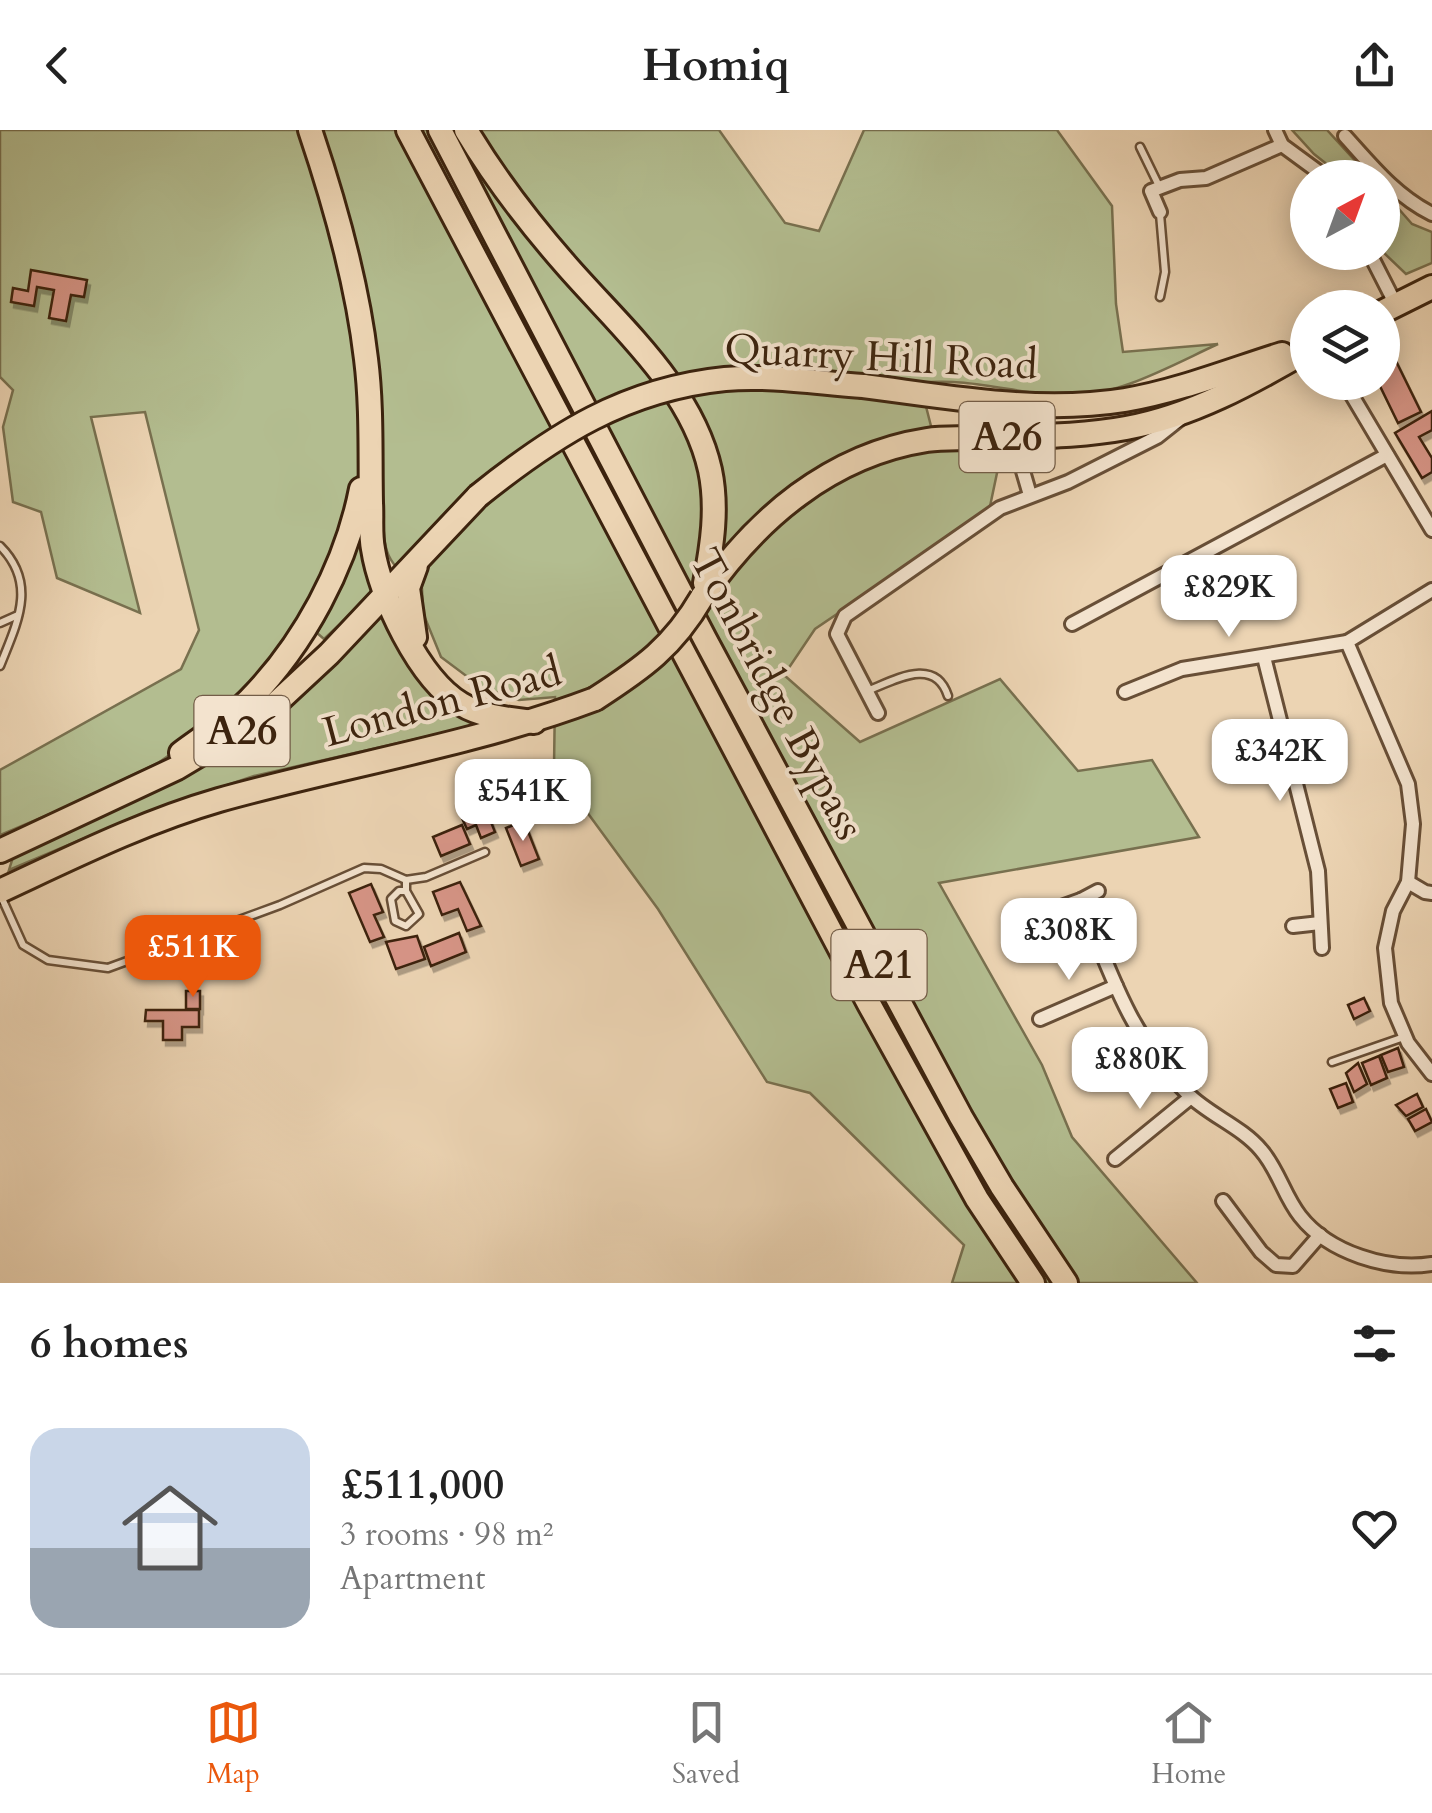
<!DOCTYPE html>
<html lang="en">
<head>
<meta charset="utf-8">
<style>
	body { margin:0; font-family:Cardo,serif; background:#f2f2f2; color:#222; height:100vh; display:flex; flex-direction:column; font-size:38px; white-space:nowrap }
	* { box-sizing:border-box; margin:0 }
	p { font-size:32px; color:#767676 }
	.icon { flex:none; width:55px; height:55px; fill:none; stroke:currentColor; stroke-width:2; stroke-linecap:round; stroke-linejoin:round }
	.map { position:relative; height:1153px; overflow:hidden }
	.panel { display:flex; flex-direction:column; background:#fff; flex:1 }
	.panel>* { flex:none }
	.needle { width:65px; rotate:41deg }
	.buttons { position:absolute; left:1290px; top:30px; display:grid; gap:20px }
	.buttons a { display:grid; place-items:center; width:110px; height:110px; border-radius:50%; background:#fff; box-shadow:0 5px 25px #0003; font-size:50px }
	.price { position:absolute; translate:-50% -85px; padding:0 22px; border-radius:20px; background:#fff; color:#222; font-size:32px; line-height:65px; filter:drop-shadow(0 2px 5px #0008) }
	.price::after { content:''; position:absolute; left:50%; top:60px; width:30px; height:22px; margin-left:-15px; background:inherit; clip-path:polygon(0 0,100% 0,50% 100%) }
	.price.on { background:#ea580c; color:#fff }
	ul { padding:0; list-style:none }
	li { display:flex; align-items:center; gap:30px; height:250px; padding:0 30px }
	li+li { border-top:2px solid #e0e0e0 }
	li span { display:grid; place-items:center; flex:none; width:280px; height:200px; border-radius:30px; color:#555 }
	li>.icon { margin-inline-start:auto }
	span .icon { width:120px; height:120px; fill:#fffc; stroke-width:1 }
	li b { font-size:42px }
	h2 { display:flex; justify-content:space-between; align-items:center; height:120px; padding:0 30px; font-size:42px }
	header { display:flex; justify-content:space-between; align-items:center; height:130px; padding:0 30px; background:#fff; font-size:45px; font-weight:600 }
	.menu { display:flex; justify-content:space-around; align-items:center; height:140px; border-top:2px solid #e0e0e0; background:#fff; font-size:28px; color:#767676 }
	.menu a { display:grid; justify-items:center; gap:5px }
	.menu .on { color:#ea580c }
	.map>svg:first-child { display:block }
	.green { fill:#b3bd90; stroke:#78704f; stroke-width:2.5 }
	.building { fill:#d79587; stroke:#3c230e; stroke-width:2.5; filter:url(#shadow) }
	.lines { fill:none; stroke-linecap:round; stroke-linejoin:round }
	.service-casing { stroke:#684f37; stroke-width:11 }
	.minor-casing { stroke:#684f37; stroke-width:18 }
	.trunk-casing { stroke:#3c230e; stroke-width:28 }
	.service { stroke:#f3e3ce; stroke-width:6 }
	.minor { stroke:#f3e3ce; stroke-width:12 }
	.trunk { stroke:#ecd4b3; stroke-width:22 }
	.trunk-bridge-casing { stroke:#3c230e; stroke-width:28; stroke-linecap:butt }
	.trunk-bridge { stroke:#ecd4b3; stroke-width:22 }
	.labels { text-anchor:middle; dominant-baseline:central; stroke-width:8; stroke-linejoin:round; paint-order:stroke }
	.shield { fill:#f3e3ce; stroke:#735d48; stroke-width:2.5 }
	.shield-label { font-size:40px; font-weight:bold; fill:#3c230e }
	.street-label { font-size:42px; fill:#3c230e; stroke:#f3e3ce }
</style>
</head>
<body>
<header><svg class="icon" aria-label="back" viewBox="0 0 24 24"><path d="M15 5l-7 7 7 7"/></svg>Homiq<svg class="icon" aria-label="share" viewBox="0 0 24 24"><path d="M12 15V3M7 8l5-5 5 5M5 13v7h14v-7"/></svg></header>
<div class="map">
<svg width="1432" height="1153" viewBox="0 0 1432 1153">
	<defs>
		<filter id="shadow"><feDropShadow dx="3" dy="5.5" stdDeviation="0" flood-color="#0004"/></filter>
	</defs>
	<rect width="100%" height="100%" fill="#ecd4b3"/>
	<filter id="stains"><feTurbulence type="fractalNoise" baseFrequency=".002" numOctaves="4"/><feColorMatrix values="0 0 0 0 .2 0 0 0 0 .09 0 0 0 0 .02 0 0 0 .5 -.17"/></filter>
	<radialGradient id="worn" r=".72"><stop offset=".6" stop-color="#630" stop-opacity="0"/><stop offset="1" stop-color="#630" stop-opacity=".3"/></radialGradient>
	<g class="green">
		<path d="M0 0H719L785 93 819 101 864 0H1057L1112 76 1116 174 1123 222 1218 214C1174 234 1115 268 1066 266 1016 264 969 247 920 253L932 300 987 329 997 343 989 381 815 499 784 545 860 612 1000 549 1078 641 1152 630 1199 707 939 753 1042 935 1072 1007 1197 1153H952L964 1115 810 963 767 952 658 779 554 637 555 567 519 570 481 557 441 527 423 483 422 459C383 430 384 424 383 376L351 372 343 409 278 527 218 591 158 633 62 679 0 705V640L181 539 199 500 145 282 91 287 140 483 57 448 41 382 13 372 3 297 13 260 0 247Z"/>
		<path d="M1292 0H1327L1370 47H1343L1314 24Z"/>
		<path d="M1383 61 1412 94 1432 102V133L1406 144 1383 122Z"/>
		<path d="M361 405 380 457 324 509 317 503 343 454Z"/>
		<path d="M386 475C414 543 413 565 486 593L254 646 147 682 9 740 14 724 147 661Z"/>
	</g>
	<g class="building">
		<path d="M31 140 87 150 84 167 71 165 66 191 49 188 54 160 37 157 34 176 11 172 13 158 28 161Z"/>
		<path d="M1393 225 1421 282 1398 293 1378 252H1382V230Z"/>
		<path d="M1432 281V300L1419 307 1432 328V342L1422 348 1395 303Z"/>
		<path d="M485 677 495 702 481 708 476 695 467 699 461 686Z"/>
		<path d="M524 691 539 729 521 736 506 698Z"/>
		<path d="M462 695 470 714 441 726 433 707Z"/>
		<path d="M460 752 481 796 467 801 458 779 442 785 433 762Z"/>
		<path d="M371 754 383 782 374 785 384 807 370 812 349 763Z"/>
		<path d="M459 803 466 822 431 836 424 817Z"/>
		<path d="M417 806 425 829 396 839 386 812Z"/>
		<rect x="186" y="861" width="14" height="18"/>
		<path d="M1364 868 1370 881 1354 889 1348 875Z"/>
		<path d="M146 880H199V897H182V910H163V891H145Z"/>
		<path d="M1398 918 1404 937 1388 942 1381 925Z"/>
		<path d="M1379 926 1387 948 1371 955 1362 933Z"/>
		<path d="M1358 933 1367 954 1354 962 1346 943Z"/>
		<path d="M1346 953 1353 972 1338 978 1330 959Z"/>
		<path d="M1417 964 1423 977 1406 986 1396 975Z"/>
		<path d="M1426 979 1432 992 1415 1001 1408 989Z"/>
	</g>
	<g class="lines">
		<defs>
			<g id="service">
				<path d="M1140 17 1159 56"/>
				<path d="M1160 84 1165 142 1160 167"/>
				<path d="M0 416C38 454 17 493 0 536"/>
				<path d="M0 493 18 485"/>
				<path d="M867 561C895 550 935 526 948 566"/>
				<path d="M406 750V761L419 784 406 796 395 791 391 769 399 761H406"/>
				<path d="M0 764 23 815 48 830 108 838 280 775 364 738 381 739 406 750 426 747 485 722"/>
				<path d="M1332 932 1404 907"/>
			</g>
			<g id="minor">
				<path d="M1275 0 1282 15 1327 48"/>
				<path d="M1345 6C1372 36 1396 66 1432 84"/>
				<path d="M1160 82 1151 61 1180 50 1206 48 1282 15"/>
				<path d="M1369 122 1396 175"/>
				<path d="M1344 252 1432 400"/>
				<path d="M1011 275 1013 307 1030 365"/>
				<path d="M1432 460 1347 512 1408 654 1413 694 1408 752 1393 781 1385 818 1391 873 1408 913 1432 944"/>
				<path d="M1072 494 1387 325"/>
				<path d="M1264 527 1318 741 1322 818"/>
				<path d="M1125 562 1182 539 1347 512"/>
				<path d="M878 583 837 504 845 486 1000 378 1068 352 1157 307 1181 288"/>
				<path d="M1408 752 1425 762 1432 763"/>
				<path d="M1081 770 1098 761"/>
				<path d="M1022 791 1081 770C1110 843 1131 908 1188 964 1209 985 1242 997 1261 1020 1278 1039 1284 1066 1300 1086 1329 1123 1388 1141 1432 1134"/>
				<path d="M1293 796 1320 793"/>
				<path d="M1040 889 1116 856"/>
				<path d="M1115 1029 1191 967"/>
				<path d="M1223 1071 1261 1122 1276 1135 1293 1136 1320 1105"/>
			</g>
			<g id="trunk">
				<path d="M310 0C335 74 357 151 366 229 372 276 370 325 371 373 372 388 370 404 373 419 380 466 419 549 461 574 482 587 509 589 534 592"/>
				<path d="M408 0 869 874 977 1069 1033 1153"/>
				<path d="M440 0 705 509 961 987 1002 1057 1066 1153"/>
				<path d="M466 0C494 47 530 94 566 135 619 196 692 258 710 340 718 378 712 416 705 453"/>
				<path d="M1382 182 1432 157"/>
				<path d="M863 256C950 267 1038 284 1125 270 1178 261 1231 240 1282 224"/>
				<path d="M702 467C756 389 830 325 927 310 945 307 964 309 981 308 1029 306 1078 307 1126 298 1192 286 1251 253 1308 220"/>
				<path d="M415 507 408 458 416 436"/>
				<path d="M181 623C204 606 229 590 249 570 304 514 346 436 361 359"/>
				<path d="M0 721 177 638 259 589 329 524 478 366"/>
				<path d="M0 761C71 728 143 692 219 670 344 635 473 615 595 569"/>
			</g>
		</defs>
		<use href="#service" class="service-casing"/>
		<use href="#minor" class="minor-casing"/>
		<use href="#trunk" class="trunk-casing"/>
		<use href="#service" class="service"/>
		<use href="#minor" class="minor"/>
		<use href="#trunk" class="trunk"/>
		<defs>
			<g id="trunk-bridge">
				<path d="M478 366C554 305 625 259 725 249 770 245 818 253 863 256"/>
				<path d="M595 569C643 538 673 517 702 467"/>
			</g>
		</defs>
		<use href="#trunk-bridge" class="trunk-bridge-casing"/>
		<use href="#trunk-bridge" class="trunk-bridge"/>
	</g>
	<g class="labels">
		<g class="shield">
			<rect x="959.5" y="272" width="95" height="70" rx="8"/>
			<rect x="194.5" y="566" width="95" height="70" rx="8"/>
			<rect x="831.5" y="800" width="95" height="70" rx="8"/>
		</g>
		<g class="shield-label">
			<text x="1007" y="307">A26</text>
			<text x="242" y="601">A26</text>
			<text x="879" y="835">A21</text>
		</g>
		<g class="street-label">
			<text transform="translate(881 227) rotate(3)">Quarry Hill Road</text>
			<text transform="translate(777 564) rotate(62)">Tonbridge Bypass</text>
			<text transform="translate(442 572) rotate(-15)">London Road</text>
		</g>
	</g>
	<rect width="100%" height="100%" filter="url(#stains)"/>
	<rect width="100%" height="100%" fill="url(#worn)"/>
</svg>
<div class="buttons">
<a><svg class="needle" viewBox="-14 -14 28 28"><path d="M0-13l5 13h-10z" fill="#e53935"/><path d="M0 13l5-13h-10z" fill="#767676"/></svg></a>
<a><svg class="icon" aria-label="layers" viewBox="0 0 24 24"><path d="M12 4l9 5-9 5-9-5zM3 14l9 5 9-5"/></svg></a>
</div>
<b class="price" style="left:1229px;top:510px">£829K</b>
<b class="price" style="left:1280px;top:674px">£342K</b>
<b class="price" style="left:523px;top:714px">£541K</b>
<b class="price" style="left:1069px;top:853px">£308K</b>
<b class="price on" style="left:193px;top:870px">£511K</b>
<b class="price" style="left:1140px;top:982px">£880K</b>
</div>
<section class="panel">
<h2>6 homes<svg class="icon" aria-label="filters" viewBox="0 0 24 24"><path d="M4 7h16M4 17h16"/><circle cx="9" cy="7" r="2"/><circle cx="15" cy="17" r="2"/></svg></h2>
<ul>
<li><span style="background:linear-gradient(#c9d6e8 60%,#9aa5b1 0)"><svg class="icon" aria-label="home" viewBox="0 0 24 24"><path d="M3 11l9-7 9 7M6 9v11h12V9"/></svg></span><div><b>£511,000</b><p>3 rooms · 98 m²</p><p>Apartment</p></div><svg class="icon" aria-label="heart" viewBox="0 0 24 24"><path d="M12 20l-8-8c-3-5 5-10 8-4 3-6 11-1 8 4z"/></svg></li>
</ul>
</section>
<nav class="menu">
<a class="on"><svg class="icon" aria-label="map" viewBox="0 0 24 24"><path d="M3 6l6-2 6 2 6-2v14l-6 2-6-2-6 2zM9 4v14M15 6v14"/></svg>Map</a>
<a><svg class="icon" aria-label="saved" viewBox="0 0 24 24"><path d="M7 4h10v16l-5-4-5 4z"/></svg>Saved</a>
<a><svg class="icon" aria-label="home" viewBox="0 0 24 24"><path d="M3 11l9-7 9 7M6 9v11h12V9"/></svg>Home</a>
</nav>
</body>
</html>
